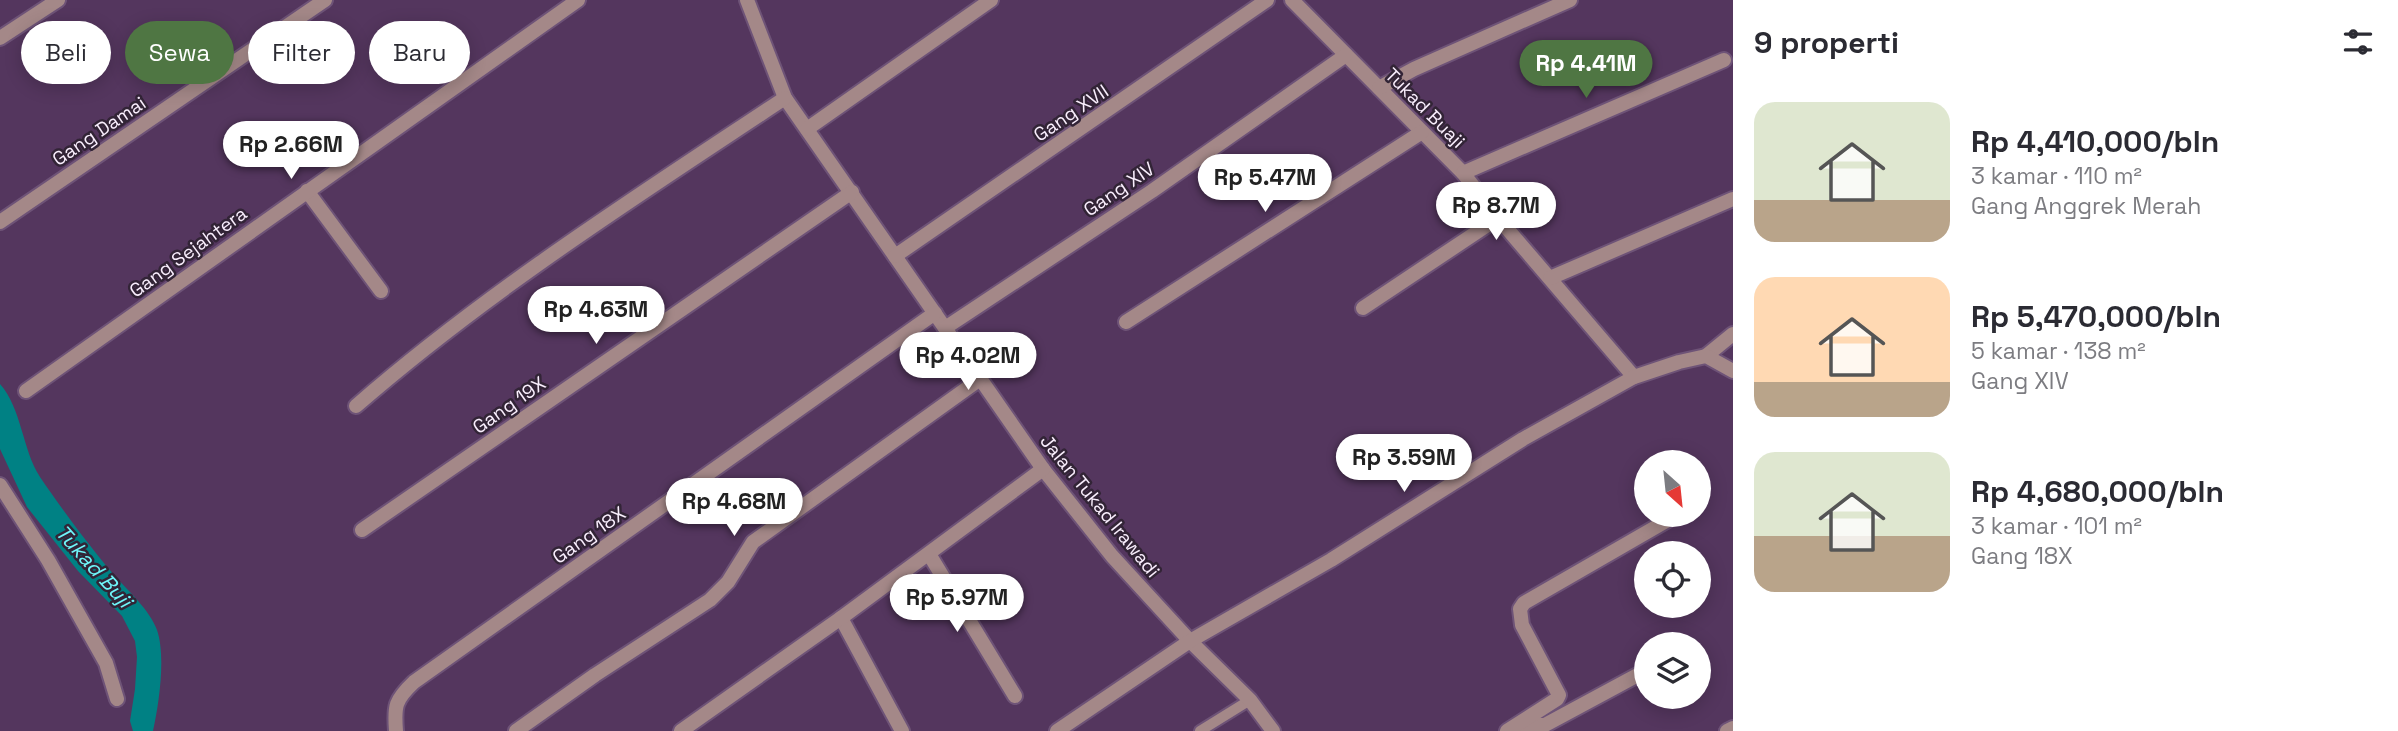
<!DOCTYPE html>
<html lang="id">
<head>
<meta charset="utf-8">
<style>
	body { margin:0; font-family:"Space Grotesk",sans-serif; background:#f7f7f7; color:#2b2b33; height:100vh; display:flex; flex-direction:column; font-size:26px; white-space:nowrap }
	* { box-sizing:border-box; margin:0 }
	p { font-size:23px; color:#7c7c81 }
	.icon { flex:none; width:38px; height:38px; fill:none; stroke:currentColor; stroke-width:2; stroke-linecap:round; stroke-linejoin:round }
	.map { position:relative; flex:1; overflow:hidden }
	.panel { display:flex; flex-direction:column; background:#fff; width:665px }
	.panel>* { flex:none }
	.banner { position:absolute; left:21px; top:21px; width:665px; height:63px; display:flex; gap:14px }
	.needle { width:46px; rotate:153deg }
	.buttons { position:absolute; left:1634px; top:450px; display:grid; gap:14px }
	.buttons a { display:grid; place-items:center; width:77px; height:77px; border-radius:50%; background:#fff; box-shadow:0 4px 18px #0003; font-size:35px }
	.price { position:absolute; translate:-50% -60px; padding:0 16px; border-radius:24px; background:#fff; color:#222; font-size:23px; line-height:46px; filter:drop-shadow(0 2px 4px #0008) }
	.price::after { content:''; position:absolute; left:50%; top:42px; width:21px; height:16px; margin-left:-10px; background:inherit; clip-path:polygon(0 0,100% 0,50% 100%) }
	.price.selected { background:#4f7643; color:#fff }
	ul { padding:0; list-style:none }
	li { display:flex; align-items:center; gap:21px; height:175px; padding:0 21px }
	li span { display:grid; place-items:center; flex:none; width:196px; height:140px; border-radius:21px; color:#555 }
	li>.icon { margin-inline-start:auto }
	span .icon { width:84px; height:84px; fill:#fffc; stroke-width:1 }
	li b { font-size:30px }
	h2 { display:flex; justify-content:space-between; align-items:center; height:84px; padding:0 21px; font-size:30px }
	.pill { padding:0 24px; border-radius:32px; background:#fff; box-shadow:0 4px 18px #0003; font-size:24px; line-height:63px }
	.pill.selected { background:#4f7643; color:#fff }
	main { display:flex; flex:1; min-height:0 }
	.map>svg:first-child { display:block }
	.water { fill:#008184 }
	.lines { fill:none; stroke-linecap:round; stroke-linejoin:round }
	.lane-casing { stroke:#6e5377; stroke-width:14 }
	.street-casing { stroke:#6e5377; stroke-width:18 }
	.lane { stroke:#a48888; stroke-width:10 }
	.street { stroke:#a48888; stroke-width:14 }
	.labels { text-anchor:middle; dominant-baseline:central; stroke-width:5; stroke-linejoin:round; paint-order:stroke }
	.street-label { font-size:19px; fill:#f9eefd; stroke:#322436 }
	.water-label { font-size:21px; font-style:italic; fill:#6ff6f9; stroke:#322436 }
</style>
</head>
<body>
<main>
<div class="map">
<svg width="1733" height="731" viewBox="0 0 1733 731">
	<rect width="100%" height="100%" fill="#54365e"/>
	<path class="water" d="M0 384C22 409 22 449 40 477 61 508 90 547 114 575 129 592 149 609 157 630 166 656 159 704 153 731H133L130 721 135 689 137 657 135 641 122 616 78 571 27 507 0 449Z"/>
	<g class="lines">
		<defs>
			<path id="lane" d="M1200 731 1250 700"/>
			<g id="street">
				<path d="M747 0 785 98 1043 469 1112 556 1190 641 1250 700 1273 731"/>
				<path d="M1292 0 1463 173 1498 218 1634 377"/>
				<path d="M0 38 58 0"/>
				<path d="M1379 88 1414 69 1570 0"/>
				<path d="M807 129 991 0"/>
				<path d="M1463 173 1724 60"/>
				<path d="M307 191 381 291"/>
				<path d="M0 222 325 0"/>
				<path d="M895 256 1267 0"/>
				<path d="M1550 278 1733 199"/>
				<path d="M1363 308 1498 218"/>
				<path d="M1126 322 1422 132"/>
				<path d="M945 328 1152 191 1346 55"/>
				<path d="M1706 356 1733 334"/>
				<path d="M26 391 578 0"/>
				<path d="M356 406C488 291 639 195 785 98"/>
				<path d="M0 485 48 560 106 663 117 699"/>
				<path d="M362 530 852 192"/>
				<path d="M929 554 1015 696"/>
				<path d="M841 618 902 731"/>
				<path d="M1518 725H1545L1647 670"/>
				<path d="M396 731C394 706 395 700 414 682L935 313"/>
				<path d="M516 731 595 675 710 600 728 582 753 542 980 379"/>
				<path d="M681 731 841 618 1043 469"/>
				<path d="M1057 731 1190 641 1331 560 1523 439 1634 377 1679 362 1706 356 1733 371"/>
				<path d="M1507 731 1557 699 1559 695 1522 625 1520 609 1524 603 1668 520"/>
				<path d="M1727 731 1733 728"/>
			</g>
		</defs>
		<use href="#lane" class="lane-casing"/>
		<use href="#street" class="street-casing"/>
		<use href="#lane" class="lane"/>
		<use href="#street" class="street"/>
	</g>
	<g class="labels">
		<g class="street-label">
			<text transform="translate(1425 108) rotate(45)">Tukad Buaji</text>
			<text transform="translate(1071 113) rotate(-34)">Gang XVII</text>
			<text transform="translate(99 131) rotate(-34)">Gang Damai</text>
			<text transform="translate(1119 189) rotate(-34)">Gang XIV</text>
			<text transform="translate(188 252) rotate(-36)">Gang Sejahtera</text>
			<text transform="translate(509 405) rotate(-35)">Gang 19X</text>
			<text transform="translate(1100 506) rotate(51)">Jalan Tukad Irawadi</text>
			<text transform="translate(589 535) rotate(-35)">Gang 18X</text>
		</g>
		<g class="water-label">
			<text transform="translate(94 566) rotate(48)">Tukad Buji</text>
		</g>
	</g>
</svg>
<div class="buttons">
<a><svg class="needle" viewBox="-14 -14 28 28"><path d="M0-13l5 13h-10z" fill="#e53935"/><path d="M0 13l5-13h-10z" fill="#7c7c81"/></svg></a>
<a><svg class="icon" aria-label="locate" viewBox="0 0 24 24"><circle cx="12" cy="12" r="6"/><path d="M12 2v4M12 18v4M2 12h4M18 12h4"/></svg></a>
<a><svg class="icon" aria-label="layers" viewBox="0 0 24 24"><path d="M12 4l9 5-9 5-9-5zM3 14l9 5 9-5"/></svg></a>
</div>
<b class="price selected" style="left:1586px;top:100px">Rp 4.41M</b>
<b class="price" style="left:291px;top:181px">Rp 2.66M</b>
<b class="price" style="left:1265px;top:214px">Rp 5.47M</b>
<b class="price" style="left:1496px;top:242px">Rp 8.7M</b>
<b class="price" style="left:596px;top:346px">Rp 4.63M</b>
<b class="price" style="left:968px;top:392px">Rp 4.02M</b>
<b class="price" style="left:1404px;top:494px">Rp 3.59M</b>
<b class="price" style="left:734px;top:538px">Rp 4.68M</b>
<b class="price" style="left:957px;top:634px">Rp 5.97M</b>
<div class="banner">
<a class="pill">Beli</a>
<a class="pill selected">Sewa</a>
<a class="pill">Filter</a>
<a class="pill">Baru</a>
</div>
</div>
<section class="panel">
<h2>9 properti<svg class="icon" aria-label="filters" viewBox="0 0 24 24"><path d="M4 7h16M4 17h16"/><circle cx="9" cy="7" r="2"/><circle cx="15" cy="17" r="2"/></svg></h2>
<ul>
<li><span style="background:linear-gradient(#dfe7d0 70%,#b9a48a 0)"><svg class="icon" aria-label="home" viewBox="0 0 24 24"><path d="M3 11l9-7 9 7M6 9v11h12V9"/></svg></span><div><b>Rp 4,410,000/bln</b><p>3 kamar · 110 m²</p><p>Gang Anggrek Merah</p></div></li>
<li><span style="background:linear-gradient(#ffd9b3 75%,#b9a48a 0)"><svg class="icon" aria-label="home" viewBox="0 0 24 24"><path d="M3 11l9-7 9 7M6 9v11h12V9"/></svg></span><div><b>Rp 5,470,000/bln</b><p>5 kamar · 138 m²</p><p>Gang XIV</p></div></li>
<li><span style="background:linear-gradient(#dfe7d0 60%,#b9a48a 0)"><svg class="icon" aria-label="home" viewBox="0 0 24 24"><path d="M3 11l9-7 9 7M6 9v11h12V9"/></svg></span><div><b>Rp 4,680,000/bln</b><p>3 kamar · 101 m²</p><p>Gang 18X</p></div></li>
</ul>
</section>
</main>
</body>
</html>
